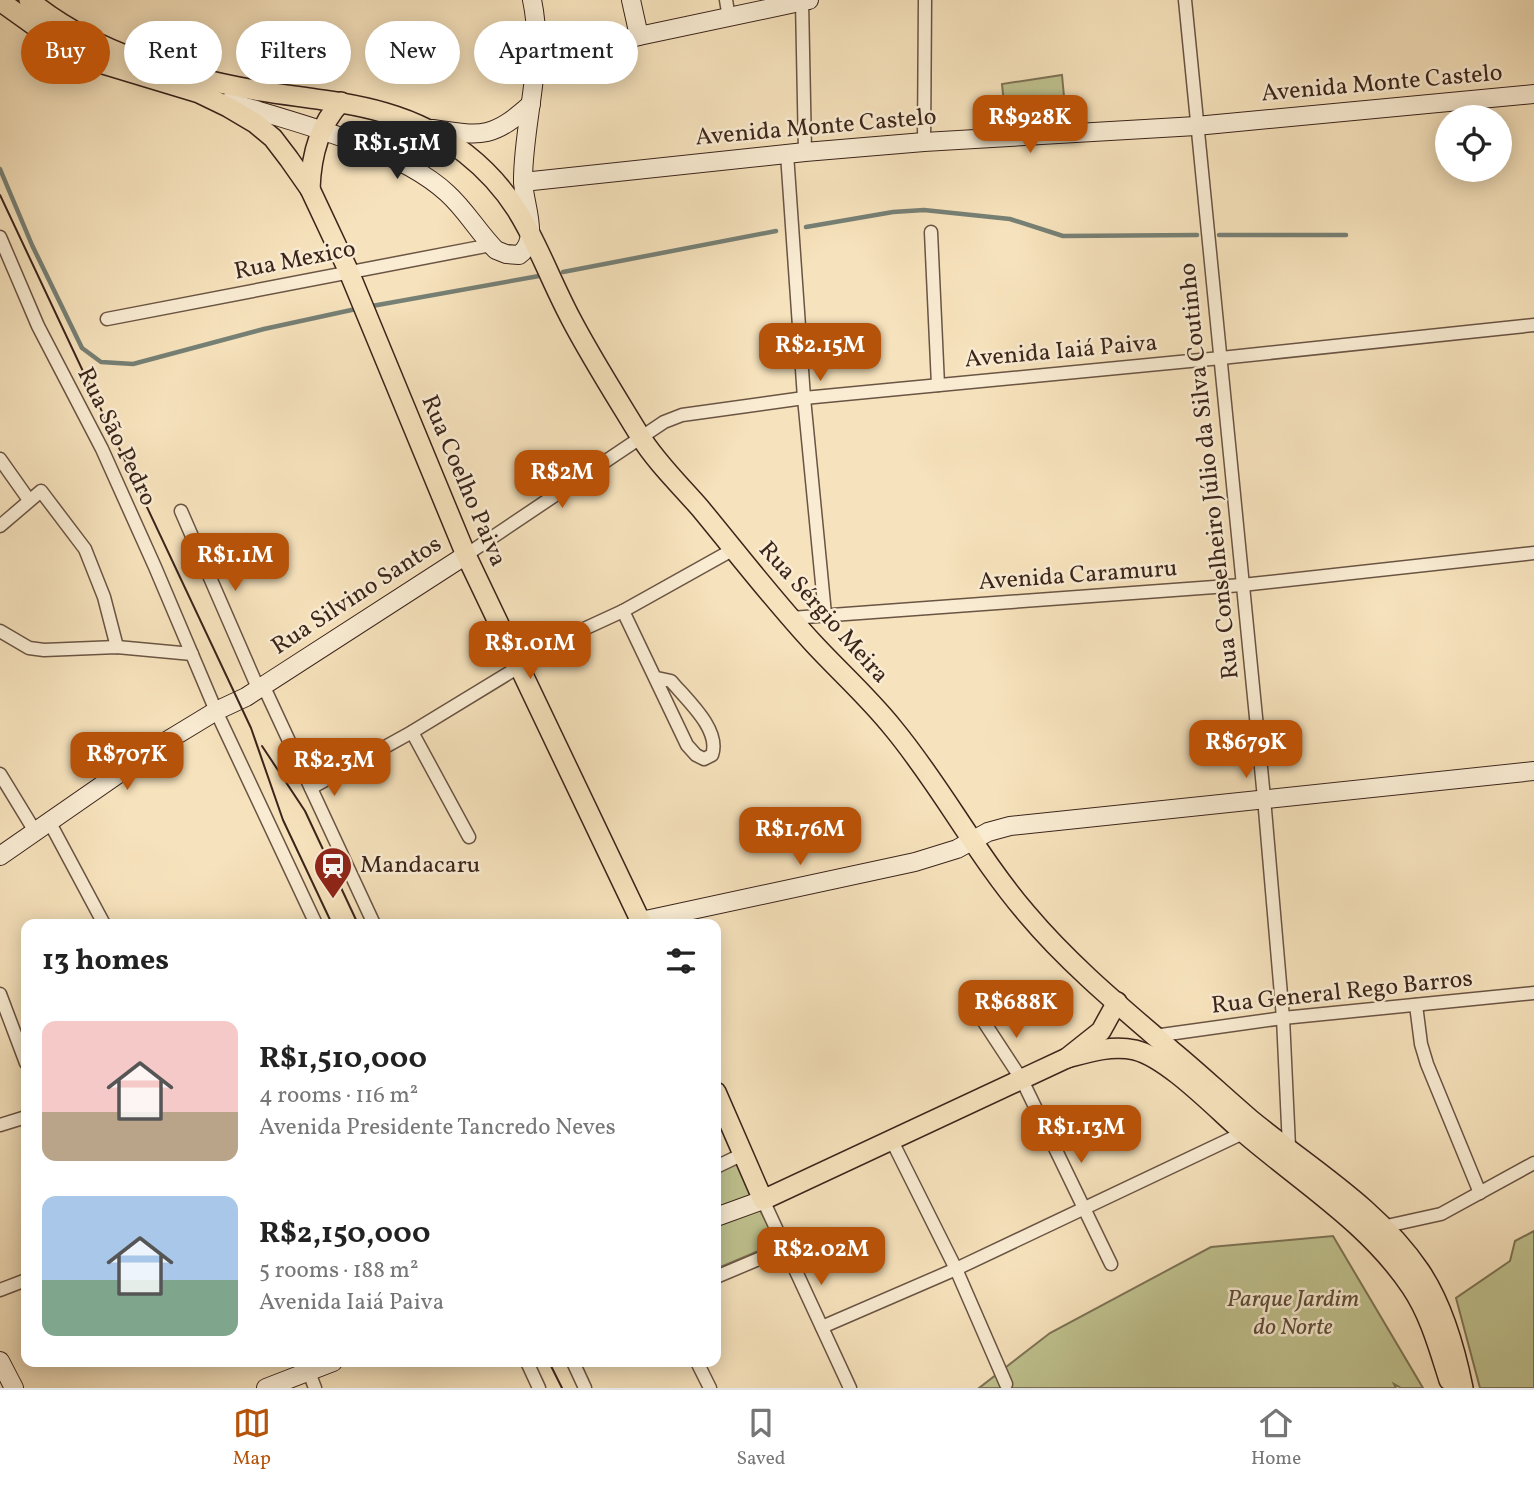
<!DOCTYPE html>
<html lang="en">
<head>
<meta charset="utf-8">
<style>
	body { margin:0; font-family:Vollkorn,serif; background:#f6f6f6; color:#222; height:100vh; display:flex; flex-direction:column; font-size:26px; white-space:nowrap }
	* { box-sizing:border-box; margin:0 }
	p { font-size:23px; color:#767676 }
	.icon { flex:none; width:38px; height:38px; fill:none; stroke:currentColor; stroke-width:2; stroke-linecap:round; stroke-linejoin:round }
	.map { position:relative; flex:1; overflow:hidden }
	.drawer { position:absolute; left:21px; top:919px; width:700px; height:448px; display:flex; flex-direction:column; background:#fff; border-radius:14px; box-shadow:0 4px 18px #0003 }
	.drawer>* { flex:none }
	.top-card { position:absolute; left:21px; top:21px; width:700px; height:63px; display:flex; gap:14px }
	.controls { position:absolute; left:1435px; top:105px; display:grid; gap:14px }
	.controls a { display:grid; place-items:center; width:77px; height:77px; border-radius:50%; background:#fff; box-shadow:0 4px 18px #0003; font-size:35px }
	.price { position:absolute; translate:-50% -60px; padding:0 16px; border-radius:14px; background:#b45309; color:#fff; font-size:23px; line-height:46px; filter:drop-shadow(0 2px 4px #0008) }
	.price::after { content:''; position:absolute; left:50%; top:42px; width:21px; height:16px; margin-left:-10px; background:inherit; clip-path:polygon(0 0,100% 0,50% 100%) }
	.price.selected { background:#222; color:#fff }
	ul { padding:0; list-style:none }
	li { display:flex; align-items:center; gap:21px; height:175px; padding:0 21px }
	li span { display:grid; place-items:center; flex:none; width:196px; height:140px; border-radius:14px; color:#555 }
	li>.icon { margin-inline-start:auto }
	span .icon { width:84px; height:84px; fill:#fffc; stroke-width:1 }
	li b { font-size:30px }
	h2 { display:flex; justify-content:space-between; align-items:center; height:84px; padding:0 21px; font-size:30px }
	.chip { padding:0 24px; border-radius:32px; background:#fff; box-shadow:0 4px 18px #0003; font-size:24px; line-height:63px }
	.chip.selected { background:#b45309; color:#fff }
	.dock { display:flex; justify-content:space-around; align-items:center; height:98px; border-top:2px solid #e0e0e0; background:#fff; font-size:19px; color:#767676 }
	.dock a { display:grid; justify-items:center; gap:4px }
	.dock .selected { color:#b45309 }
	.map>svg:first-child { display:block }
	.green { fill:#bfc28f; stroke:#7d7355; stroke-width:2 }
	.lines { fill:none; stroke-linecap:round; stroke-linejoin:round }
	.stream { stroke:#768075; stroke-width:4.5 }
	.street-casing { stroke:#6a5443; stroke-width:15 }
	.secondary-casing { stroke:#3b241b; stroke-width:20 }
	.primary-casing { stroke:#3b241b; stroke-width:22 }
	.street { stroke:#f9ecd3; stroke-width:12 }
	.secondary { stroke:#f9ecd3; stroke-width:18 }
	.primary { stroke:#f6e2bc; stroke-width:19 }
	.tram { stroke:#3b241b; stroke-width:2 }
	.labels { text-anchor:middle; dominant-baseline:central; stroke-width:5; stroke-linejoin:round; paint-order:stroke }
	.street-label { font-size:24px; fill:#3b241b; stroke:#f9ecd3 }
	.poi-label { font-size:24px; fill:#3b241b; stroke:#f9ecd3; text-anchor:start }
	.park-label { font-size:24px; font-style:italic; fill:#5c4c38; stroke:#f9ecd3 }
</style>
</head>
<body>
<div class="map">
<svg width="1534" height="1388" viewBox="0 0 1534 1388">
	<rect width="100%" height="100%" fill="#f6e2bc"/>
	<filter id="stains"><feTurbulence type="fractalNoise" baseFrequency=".00286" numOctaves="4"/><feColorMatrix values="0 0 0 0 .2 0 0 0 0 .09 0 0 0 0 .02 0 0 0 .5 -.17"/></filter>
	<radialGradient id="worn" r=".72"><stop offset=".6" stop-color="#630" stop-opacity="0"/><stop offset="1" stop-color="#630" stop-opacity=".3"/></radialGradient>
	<g class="green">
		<path d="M1062 75 1066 118 1006 124 1002 84Z"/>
		<path d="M741 1160 754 1195 716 1210V1172Z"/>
		<path d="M759 1208 777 1243 716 1269V1224Z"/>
		<path d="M1534 1231V1388H1480L1456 1298 1510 1261 1515 1241Z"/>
		<path d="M1333 1236 1423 1388H1401L1394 1384 1396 1388H979L1050 1333 1211 1247Z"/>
	</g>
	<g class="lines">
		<g class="stream">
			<path d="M0 169 32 245 82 348 101 362 133 364 264 329 356 309"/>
			<path d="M806 227 893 212 924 210 1010 219 1063 236 1197 235"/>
			<path d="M1219 235H1346"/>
			<path d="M563 272 776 231"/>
			<path d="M372 306 539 276"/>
		</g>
		<defs>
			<g id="street">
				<path d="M726 0 729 18"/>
				<path d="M1185 0 1264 798 1283 1018 1289 1147"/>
				<path d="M802 1 805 152"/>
				<path d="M924 142 925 0"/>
				<path d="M787 154 804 398 825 614"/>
				<path d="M931 232 938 385"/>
				<path d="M0 237 38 326 102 449 155 567 216 711 316 924"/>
				<path d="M107 319 491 245"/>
				<path d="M0 459 29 500"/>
				<path d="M181 511 258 688"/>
				<path d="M0 526 41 491 85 549 104 597 117 647"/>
				<path d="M466 555 664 422 682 415 804 398 1221 358 1534 325"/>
				<path d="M623 611 687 745 696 755 704 759 712 755C721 730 687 700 671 681L657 678"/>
				<path d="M791 618 1242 585 1534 553"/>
				<path d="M0 631 29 648 44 650 117 647 192 654"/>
				<path d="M263 685 374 924"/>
				<path d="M412 732 469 837"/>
				<path d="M0 774 36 833"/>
				<path d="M311 788 412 732 573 634 623 611 734 549"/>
				<path d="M50 823 104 924"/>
				<path d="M0 994 26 1063"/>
				<path d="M1416 1005 1421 1044 1427 1064 1480 1193"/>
				<path d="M982 1019 1022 1080 1111 1264"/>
				<path d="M1154 1036 1283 1018 1534 993"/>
				<path d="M0 1125 26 1117"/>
				<path d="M892 1141 956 1269 1006 1384"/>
				<path d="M716 1167 743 1154"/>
				<path d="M763 1200 850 1388"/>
				<path d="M1382 1227 1441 1214 1534 1163"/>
				<path d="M716 1277 785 1248"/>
				<path d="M0 1290 26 1280"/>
				<path d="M822 1327 956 1269 1243 1133"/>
				<path d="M305 1362 315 1388"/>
				<path d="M527 1362 539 1388"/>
				<path d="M573 1362 585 1388"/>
				<path d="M697 1362 710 1388"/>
			</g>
			<g id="secondary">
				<path d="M631 0 639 36"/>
				<path d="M537 61 639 36 809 0"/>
				<path d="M229 102C294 122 397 147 447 193 466 210 478 232 496 250L506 254 519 255C542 239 522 201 523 178 524 118 545 60 532 0"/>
				<path d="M432 129C482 136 492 139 531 104"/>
				<path d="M523 182 805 152 924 142 1196 126 1534 94"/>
				<path d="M0 856 160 745 216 711 246 697 466 555"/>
				<path d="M641 921 915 862 957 849 988 832 1010 826 1534 771"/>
				<path d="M716 1217 763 1200"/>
				<path d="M0 1361 14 1388"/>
				<path d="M266 1388 333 1362"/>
			</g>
			<g id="primary">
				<path d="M29 0C93 53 180 77 260 91 335 103 404 104 466 154 527 202 537 255 571 319 592 359 617 398 640 436 656 462 680 485 700 508 738 554 774 601 814 644 840 672 869 698 893 728 942 787 977 856 1027 914 1069 964 1121 1007 1171 1050 1198 1072 1223 1096 1250 1119 1308 1167 1377 1207 1420 1271 1443 1305 1455 1348 1463 1388"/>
				<path d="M0 1 56 41 103 64 199 93 228 107 255 123 273 138 289 159 310 189 349 272 466 555 642 924"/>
				<path d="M310 189C311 158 319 125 341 102"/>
				<path d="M1067 1058C1089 1052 1111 1045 1135 1050 1168 1058 1217 1110 1244 1133 1301 1182 1369 1224 1411 1287 1430 1315 1439 1349 1449 1380"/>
				<path d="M716 1092 763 1200 1067 1058 1101 1031 1117 1002"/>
			</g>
		</defs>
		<use href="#street" class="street-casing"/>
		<use href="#secondary" class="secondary-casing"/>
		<use href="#primary" class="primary-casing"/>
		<use href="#street" class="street"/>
		<use href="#secondary" class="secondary"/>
		<use href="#primary" class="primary"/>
		<g class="tram">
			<path d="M0 195 251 728 283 820 332 924"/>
			<path d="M262 746 305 811 358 924"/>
			<path d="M549 1362 562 1388"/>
		</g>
	</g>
	<defs>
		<symbol id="station-pin" viewBox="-11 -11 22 30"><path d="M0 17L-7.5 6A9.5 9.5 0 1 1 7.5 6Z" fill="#8f2418" stroke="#f9ecd3"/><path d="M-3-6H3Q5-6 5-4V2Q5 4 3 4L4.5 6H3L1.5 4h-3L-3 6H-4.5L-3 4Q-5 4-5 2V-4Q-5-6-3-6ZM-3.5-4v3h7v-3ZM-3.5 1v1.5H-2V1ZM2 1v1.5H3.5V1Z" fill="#fff"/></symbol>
	</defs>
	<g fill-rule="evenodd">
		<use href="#station-pin" x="311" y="844" width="44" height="60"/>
	</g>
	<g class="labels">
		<g class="street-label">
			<text transform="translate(1382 84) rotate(-5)">Avenida Monte Castelo</text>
			<text transform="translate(816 128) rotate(-5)">Avenida Monte Castelo</text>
			<text transform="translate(295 261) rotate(-11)">Rua Mexico</text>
			<text transform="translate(1061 352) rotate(-5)">Avenida Iaiá Paiva</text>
			<text transform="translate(116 437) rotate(64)">Rua São Pedro</text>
			<text transform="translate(1210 471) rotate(-96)">Rua Conselheiro Júlio da Silva Coutinho</text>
			<text transform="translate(463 481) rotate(67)">Rua Coelho Paiva</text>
			<text transform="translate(1078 576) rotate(-4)">Avenida Caramuru</text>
			<text transform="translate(357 596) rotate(-33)">Rua Silvino Santos</text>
			<text transform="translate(823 613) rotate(48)">Rua Sérgio Meira</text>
			<text transform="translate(1342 993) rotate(-6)">Rua General Rego Barros</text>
		</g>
		<g class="poi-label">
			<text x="360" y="866">Mandacaru</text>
		</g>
		<g class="park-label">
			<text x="1293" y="1300">Parque Jardim<tspan x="1293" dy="28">do Norte</tspan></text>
		</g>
	</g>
	<rect width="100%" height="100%" filter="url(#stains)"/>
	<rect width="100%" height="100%" fill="url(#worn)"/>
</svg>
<div class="controls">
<a><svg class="icon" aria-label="locate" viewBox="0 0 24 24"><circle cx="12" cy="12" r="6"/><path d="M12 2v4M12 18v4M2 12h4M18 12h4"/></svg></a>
</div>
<b class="price" style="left:1030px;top:155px">R$928K</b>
<b class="price selected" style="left:397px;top:181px">R$1.51M</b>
<b class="price" style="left:820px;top:383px">R$2.15M</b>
<b class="price" style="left:562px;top:510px">R$2M</b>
<b class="price" style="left:235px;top:593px">R$1.1M</b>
<b class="price" style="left:530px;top:681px">R$1.01M</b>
<b class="price" style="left:1246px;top:780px">R$679K</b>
<b class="price" style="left:127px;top:792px">R$707K</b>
<b class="price" style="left:334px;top:798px">R$2.3M</b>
<b class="price" style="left:800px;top:867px">R$1.76M</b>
<b class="price" style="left:1016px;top:1040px">R$688K</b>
<b class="price" style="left:1081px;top:1165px">R$1.13M</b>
<b class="price" style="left:821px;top:1287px">R$2.02M</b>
<div class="top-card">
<a class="chip selected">Buy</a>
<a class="chip">Rent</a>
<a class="chip">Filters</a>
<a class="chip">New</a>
<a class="chip">Apartment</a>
</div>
<section class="drawer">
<h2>13 homes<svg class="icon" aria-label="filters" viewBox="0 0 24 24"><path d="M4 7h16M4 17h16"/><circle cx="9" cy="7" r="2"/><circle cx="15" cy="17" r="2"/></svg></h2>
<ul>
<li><span style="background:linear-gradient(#f6c9c9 65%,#b9a48a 0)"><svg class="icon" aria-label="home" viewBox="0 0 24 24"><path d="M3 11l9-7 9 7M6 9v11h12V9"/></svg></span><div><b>R$1,510,000</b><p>4 rooms · 116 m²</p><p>Avenida Presidente Tancredo Neves</p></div></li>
<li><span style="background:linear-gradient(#a9c7e8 60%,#7fa58c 0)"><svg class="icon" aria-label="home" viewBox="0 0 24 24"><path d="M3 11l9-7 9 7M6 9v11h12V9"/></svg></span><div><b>R$2,150,000</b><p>5 rooms · 188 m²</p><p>Avenida Iaiá Paiva</p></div></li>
</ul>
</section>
</div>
<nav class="dock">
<a class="selected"><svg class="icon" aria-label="map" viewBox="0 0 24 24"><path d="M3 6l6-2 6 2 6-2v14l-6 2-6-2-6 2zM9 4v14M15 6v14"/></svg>Map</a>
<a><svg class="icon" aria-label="saved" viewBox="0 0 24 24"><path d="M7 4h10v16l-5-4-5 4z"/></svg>Saved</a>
<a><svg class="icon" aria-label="home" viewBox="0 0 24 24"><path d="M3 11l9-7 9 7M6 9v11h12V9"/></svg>Home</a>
</nav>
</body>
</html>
